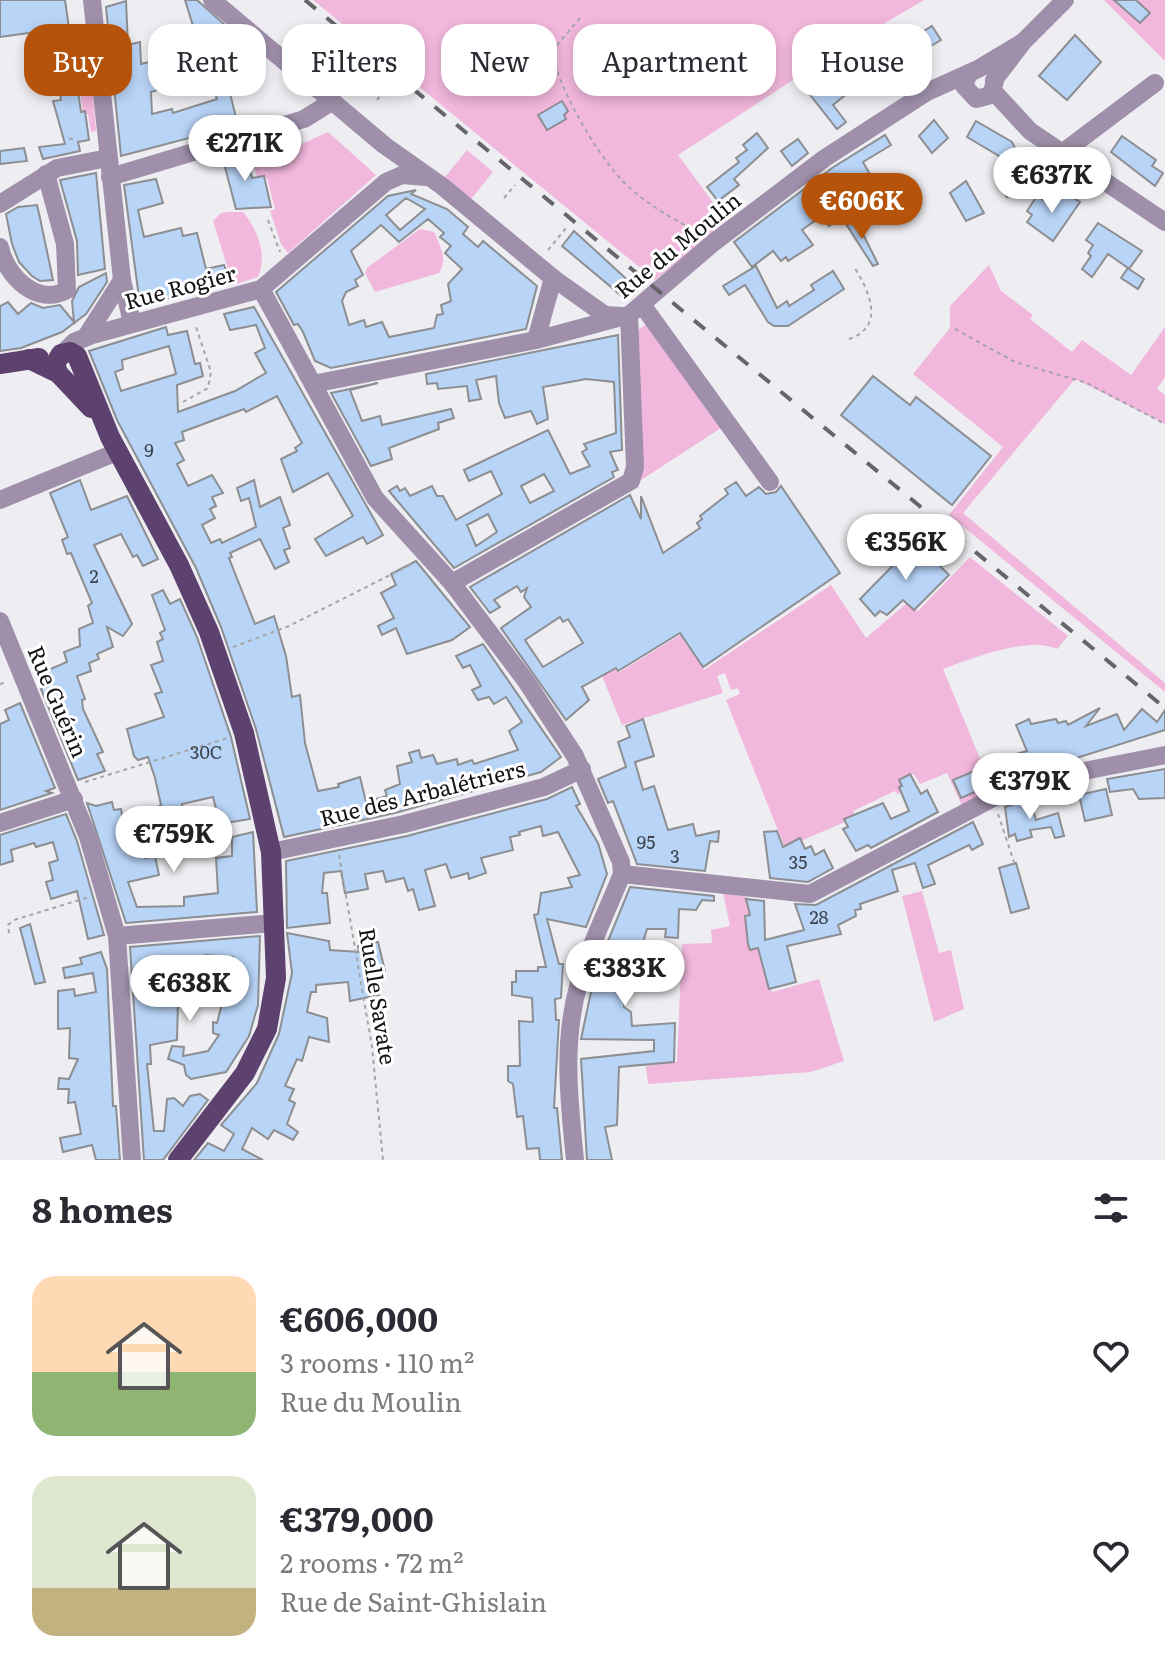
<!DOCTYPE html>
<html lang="en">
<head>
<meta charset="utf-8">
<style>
	body { margin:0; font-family:Literata,serif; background:#f2f2f3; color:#2b2b33; height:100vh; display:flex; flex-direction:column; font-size:30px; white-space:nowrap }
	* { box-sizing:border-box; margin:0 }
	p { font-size:26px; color:#7c7c81 }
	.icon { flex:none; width:44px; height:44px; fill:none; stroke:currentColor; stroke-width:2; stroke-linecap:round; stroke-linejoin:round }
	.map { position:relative; height:1160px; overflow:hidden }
	.panel { display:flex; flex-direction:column; background:#fff; flex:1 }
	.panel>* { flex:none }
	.guide { position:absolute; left:24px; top:24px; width:1118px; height:72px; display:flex; gap:16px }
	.price { position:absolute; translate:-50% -68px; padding:0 18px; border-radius:28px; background:#fff; color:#222; font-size:26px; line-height:52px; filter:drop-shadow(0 2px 4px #0008) }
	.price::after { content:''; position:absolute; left:50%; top:48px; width:24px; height:18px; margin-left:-12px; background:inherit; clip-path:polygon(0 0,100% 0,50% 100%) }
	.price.active { background:#b45309; color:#fff }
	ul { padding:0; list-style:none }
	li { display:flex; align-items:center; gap:24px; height:200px; padding:0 32px }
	li span { display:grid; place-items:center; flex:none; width:224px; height:160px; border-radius:24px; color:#555 }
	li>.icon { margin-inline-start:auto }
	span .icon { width:96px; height:96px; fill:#fffc; stroke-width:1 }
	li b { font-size:34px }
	h2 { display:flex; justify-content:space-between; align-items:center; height:96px; padding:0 32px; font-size:34px }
	.chip { padding:0 28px; border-radius:24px; background:#fff; box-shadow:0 4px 12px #0003; font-size:28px; line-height:72px }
	.chip.active { background:#b45309; color:#fff }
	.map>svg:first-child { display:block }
	.green { fill:#f1b7dc }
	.building { fill:#b8d4f7; stroke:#8c8e91; stroke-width:2; fill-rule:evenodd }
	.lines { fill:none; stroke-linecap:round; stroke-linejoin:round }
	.path { stroke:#a5a5a9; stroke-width:2; stroke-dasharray:4 4; stroke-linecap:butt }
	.minor { stroke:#9f8faa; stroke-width:18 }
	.major { stroke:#5d416e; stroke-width:20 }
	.rail { stroke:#666669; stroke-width:4; stroke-dasharray:14 14; stroke-linecap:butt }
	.labels { text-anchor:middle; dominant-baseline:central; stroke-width:6; stroke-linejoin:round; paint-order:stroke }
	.number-label { font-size:18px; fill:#3d444e }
	.street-label { font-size:22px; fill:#141416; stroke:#fff }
</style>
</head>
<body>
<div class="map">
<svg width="1165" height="1160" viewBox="0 0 1165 1160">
	<rect width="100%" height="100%" fill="#eeeef2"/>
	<g class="green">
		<path d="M313 0H924L836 52 678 155 727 221 655 280Z"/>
		<path d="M1104 0H1165V61Z"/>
		<path d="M90 57 96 131 91 132 88 114H83L76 59Z"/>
		<path d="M328 132 376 175 288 253 281 244 270 211 275 209 267 178 258 180 249 148 279 140 284 152Z"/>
		<path d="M467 150 493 172 471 199 445 177Z"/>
		<path d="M229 212H243C257 229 268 255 258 277L233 285 213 221 221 213Z"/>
		<path d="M420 229 434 232C440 245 448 261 439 273L375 292 365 273 367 268Z"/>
		<path d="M989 265 1001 291 1033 315 1030 319 1072 352 1082 340 1131 375 1165 327V377L1157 389 1165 395V424L1075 379 963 513 1165 683V692L949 515 1003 447 913 374 950 328V306Z"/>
		<path d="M647 324 721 428 641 480 633 333Z"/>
		<path d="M970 557 1068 636 1057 649C1030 636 972 658 943 669L996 797 965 812 947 773 920 784 914 774 906 778 911 788 898 794 895 791 853 811 856 817 785 848 726 700 740 694 738 688 731 690 725 673 717 676 723 693 622 725 602 676 615 668 618 673 680 635 704 670 831 585 866 638 908 602 918 611Z"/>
		<path d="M922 891 939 953 951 950 964 1009 934 1022 902 896Z"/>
		<path d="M723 893 747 897 772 992 819 979 844 1061 811 1072 648 1084 646 1066 677 1062 682 944 712 943 711 930 730 926Z"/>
	</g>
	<g class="building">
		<path d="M0 0H65L81 112 85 111 89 140 78 142 80 151 43 159 39 147 65 144 53 101 61 100 51 30 0 37Z"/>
		<path d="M185 0H197L253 50 241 57 234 51 223 66 238 125 121 156 106 7 126 1 128 45 140 42 141 64 153 61 158 90 151 92 152 114 172 109 173 113 217 99 201 56 187 59 184 47 198 42Z"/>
		<path d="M1114 0H1136L1150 13 1140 23Z"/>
		<path d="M932 26 941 40 921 52 915 44 900 56 906 64 888 80 876 67 867 76 841 54 852 44 871 61 894 40 909 32 913 38Z"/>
		<path d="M1075 35 1101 62 1067 100 1039 76Z"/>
		<path d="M836 76 849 92 833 105 846 122 837 129 804 87 813 79 821 89Z"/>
		<path d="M562 101 568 111 564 115 566 119 547 130 538 115Z"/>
		<path d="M934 120 948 138 932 153 919 136Z"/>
		<path d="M976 121 1012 142 1032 181 1007 197 995 177 1014 165 967 137Z"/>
		<path d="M757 133 768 148 734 179 739 185 718 201 707 187 739 162 736 158 747 150 743 145Z"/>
		<path d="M885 135 891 145 863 162 875 183 830 211 837 220 829 226 822 216 802 230 813 245 788 261 786 257 781 261 773 251 752 267 734 242 832 168Z"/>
		<path d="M1122 136 1156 160 1152 166 1163 173 1155 186 1111 152Z"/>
		<path d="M798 139 808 153 792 166 781 151Z"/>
		<path d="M24 148 27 161 0 164V151Z"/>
		<path d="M244 149 252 178 264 176 271 207 236 209 222 156Z"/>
		<path d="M96 173 105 269 78 275 77 241 60 180Z"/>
		<path d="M156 179 163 203 138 210 144 237 181 228 183 236 197 233 206 269 224 265 231 283 140 305 124 185Z"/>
		<path d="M966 181 984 213 966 221 950 193Z"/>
		<path d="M416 190 411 194 447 209 468 227 463 234 478 247 483 241 537 286 526 329 331 368 315 361 303 332 298 324 294 325 276 292 388 196ZM406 198 425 209 400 230 386 215ZM428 219 444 233 440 237 451 246 445 253 462 269 448 284 451 301 441 305 443 314 437 315 434 328 389 337 382 322 366 327 364 320 349 325 342 301 346 292 358 286 355 280 363 275 351 251 381 225 399 242Z"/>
		<path d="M1064 192 1080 202 1053 241 1027 222 1032 215 1027 211 1037 196 1053 207Z"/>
		<path d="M37 205 40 218 53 280 40 281 32 276 19 262 12 244 6 214 18 207Z"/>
		<path d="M855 218 878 264 873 266 846 224Z"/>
		<path d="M1098 223 1142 251 1129 269 1144 279 1138 289 1121 278 1128 268 1108 254 1092 277 1082 269 1091 256 1088 253 1093 245 1086 240Z"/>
		<path d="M574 231 633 285 623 297 562 246Z"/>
		<path d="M756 266 777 308 787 301 789 306 814 290 811 285 833 271 844 289 788 326H774L768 322 745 285 729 295 723 286Z"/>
		<path d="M106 273 107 282 86 314 62 332 21 348 0 351V306L8 302 18 314 31 303 43 308 60 305 74 322 72 301 79 287Z"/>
		<path d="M254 307 383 535 367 544 363 537 326 556 315 539 353 516 328 473 293 492 281 459 297 451 295 448 302 443 277 396 246 412 244 409 182 432 184 440 175 443 184 460 177 464 188 486 212 475 223 493 212 497 216 506 210 509 215 518 202 525 211 543 220 539 222 543 256 527 249 498 241 501 237 488 254 480 260 507 280 497 290 525 283 528 290 548 284 550 289 562 275 569 260 539 230 553 232 557 229 558 255 624 274 616 286 656 292 697 300 695 305 743 318 791 339 787 338 784 360 777 366 802 387 796 385 790 400 784 397 766 412 762 409 753 419 750 421 758 433 755 437 764 457 759 458 765 472 760 474 764 518 750 509 731 522 722 506 697 494 704 489 697 478 700 472 690 481 686 470 665 463 668 456 656 483 644 561 757 541 772 395 813 284 837 256 729 221 627 196 568 117 420 89 351 166 327 168 335 187 331 195 364 200 363 203 376 177 385 178 412 235 391 266 373 255 353 265 348 256 325 230 330 224 314ZM169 346 176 374 121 391 115 372 123 369 122 360Z"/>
		<path d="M618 335 622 450 610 452 618 470 612 472 614 477 454 568 389 491 397 486 400 491 405 488 410 496 432 486 437 496H443L456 520 502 494 491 471 469 481 464 470 548 430 570 474 590 466 582 452 587 449 584 444 616 433 614 382 586 379 543 387 548 419 537 424 531 411 505 418 499 403 496 376 476 380 481 399 469 401 467 386 438 389 437 383 427 384 426 374ZM544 474 554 491 530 503 521 486ZM488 514 497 532 476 546 467 525Z"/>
		<path d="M873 376 910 405 916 397 991 456 952 505 841 415Z"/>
		<path d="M378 383 350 390 362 421 380 416 382 425 451 409 454 418 438 423 439 429 389 448 392 459 371 466 331 393Z"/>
		<path d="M80 480 91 510 127 496 158 559 143 566 137 555 133 557 121 534 94 545 132 624 123 636 107 627 113 647 97 654 99 659 89 663 91 671 77 676 85 699 82 700 83 709 103 752 97 754 105 771 78 780 41 689 46 687 41 673 67 662 64 652 80 646 79 629 93 623 88 606 92 603 71 553 67 554 65 548 62 540 68 537 50 493Z"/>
		<path d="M736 482 746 496 759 487 766 494 776 492 781 486 840 573 703 667 680 633 618 671 616 668 582 687 589 700 566 720 501 628 531 607 524 597 527 588 521 592 517 586 494 600 500 607 490 613 470 587 630 495 641 519V496L663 553 700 528 697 523 702 519 700 516 728 494 725 489ZM560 617 563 622 568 619 583 643 543 667 525 640Z"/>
		<path d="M916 542 949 575 914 610 903 600 887 615 880 611 875 616 860 599Z"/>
		<path d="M416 561 470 627 452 640 407 654 396 628 382 635 378 626 394 618 381 593 396 585 391 574Z"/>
		<path d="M163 590 170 604 180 599 197 637 231 737 250 819 220 824 213 797 182 804 184 823 168 827 166 817 157 820 154 809 161 805 155 778 148 757 138 760 134 756 127 729 164 717 155 694 162 692 151 665 163 661 157 642 163 639 160 633 165 630 152 595Z"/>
		<path d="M20 703 55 788 46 791 52 793 0 810V724L9 720 5 710Z"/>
		<path d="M1100 708 1086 726 1117 714 1124 730 1142 709 1157 722 1165 710V730L991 785 961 798 953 780 984 767 983 763 1027 751 1016 725 1029 719 1031 724 1056 719 1058 723 1066 721 1068 725Z"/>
		<path d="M643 719 654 756 635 762 643 790 654 786 668 830 693 824 696 836 719 831 718 842 710 841 705 871 637 864 613 801 608 803 598 779 626 767 618 742 630 737 626 726Z"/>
		<path d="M1165 769V798L1139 799 1133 789 1110 792 1107 779Z"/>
		<path d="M910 774 921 794 927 790 938 812 871 848 868 845 856 851 843 829 848 827 844 819 883 803 891 819 909 811 899 787 902 786 899 780Z"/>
		<path d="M572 787 580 804 576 806 598 843 607 874 586 927 547 919 559 964H563L561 998 555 999 556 1020H559L554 1108H557L562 1160H540L539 1148 527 1149 523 1116 517 1117 513 1084 508 1081V1066H520L519 1021 533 1022 532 998 512 995V982H516V971H538V967H546L534 915 538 914 541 893 572 887 568 878 580 875 558 832 543 836 541 826 519 832 520 835 510 837 513 850 481 858 486 873 469 879 468 873 451 878 446 864 425 870 435 906 419 910 413 889 408 891 404 878 386 882 383 871 365 874 368 889 345 893 341 871 324 873 322 893H327L330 923 287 928 286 861 407 836 547 799Z"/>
		<path d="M1106 789 1112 815 1085 821 1079 795Z"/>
		<path d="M1030 799 1036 820 1058 813 1064 836 1055 838 1051 827 1030 830 1032 837 1017 841 1015 834 1009 837 1005 807Z"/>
		<path d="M112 802 114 810 121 809 126 838 139 835 145 858 155 856 159 875 128 882 137 907 184 906V897L218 893 216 858 232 856V837L253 832 257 912 126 923 87 803 96 806Z"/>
		<path d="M66 814 77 841 104 935 88 939 77 891 51 899 46 882 53 880 49 863 58 860 53 842 36 847 34 843 11 850 13 861 0 865V835Z"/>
		<path d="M973 822 983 844 972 850 969 845 928 865 935 884 923 888 915 863 892 870 898 891 860 904 861 909 855 910 856 916 838 925 841 934 787 946 796 982 769 989 758 948 750 950 748 944 745 916 750 915 746 899 764 901 765 940 804 930 795 904 816 905Z"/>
		<path d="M777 831 783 847 800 838 805 849 811 846 815 855 824 850 833 868 808 882 770 878 764 832Z"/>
		<path d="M1016 863 1029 908 1011 913 999 868Z"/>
		<path d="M630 887 714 896V901L702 900 696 910 679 909 678 938 665 937 666 929H647L634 973 625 972 624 1007 631 1012 632 1026 675 1023 674 1062 619 1067 617 1125 605 1127 612 1160H587L581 1059 654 1051V1040L581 1039 595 973Z"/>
		<path d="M30 924 45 982 35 984 20 928Z"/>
		<path d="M287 933 329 941 330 950 359 952 358 946 378 942 385 971 378 972 379 995 350 1001 348 982 316 985V992H311L307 1012 327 1018 329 1042 309 1037 302 1061 297 1059 285 1086 294 1089 289 1100 295 1103 287 1124 298 1132 293 1140 274 1130 268 1139 252 1128 242 1149 263 1160H194L208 1143 224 1151 234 1134 221 1125 257 1083 279 1034 292 973Z"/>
		<path d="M260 936 258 1005 249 1036 226 1072 191 1079 186 1075 184 1065 168 1059 172 1046 184 1047 183 1056 208 1051 219 1035 213 1033V1022L217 1023 225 992H221L222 982H233V957L205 955 207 986 178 990 177 976 149 980 150 1001H178L177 1040 150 1045 151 1064H147L154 1131H164L167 1099 174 1098 183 1106 190 1096 200 1094 208 1100 163 1160H144L130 947Z"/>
		<path d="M101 952 107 969 113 1106H116L120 1160H96L92 1145 63 1152 60 1138 81 1134 75 1102 68 1103 69 1089H58L59 1078 69 1079 78 1059 69 1058 70 1028 58 1029V991L74 989 75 996 96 992 93 973 65 978 63 968 82 964 80 958Z"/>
	</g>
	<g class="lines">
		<g class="path">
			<path d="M580 18 553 50C555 84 595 150 619 177 640 201 673 219 700 233"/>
			<path d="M377 100 390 83"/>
			<path d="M69 139 77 138"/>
			<path d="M504 198 515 185"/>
			<path d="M268 220 280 252"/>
			<path d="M548 250 566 228"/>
			<path d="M955 329 1015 362 1087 383 1165 424"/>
			<path d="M849 339C886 327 869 290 854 267"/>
			<path d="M183 402 208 388 211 372 195 324"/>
			<path d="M233 647 289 626 412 564"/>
			<path d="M0 684 7 682"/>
			<path d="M85 782 228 738"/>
			<path d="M998 814 1014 862"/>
			<path d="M339 855 372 1047 383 1160"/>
			<path d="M9 933 8 925 14 920 89 897"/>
		</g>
		<g class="minor">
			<path d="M92 0 122 280 132 323"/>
			<path d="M212 0 384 145 442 186 553 278 605 315 622 316"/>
			<path d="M969 73 964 86 976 99 991 95 995 81"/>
			<path d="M994 80 1023 42 1065 0"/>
			<path d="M993 91 1030 131 1165 222"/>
			<path d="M1062 153 1155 83"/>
			<path d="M110 177 304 119 333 101"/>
			<path d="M0 204 57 168 108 158"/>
			<path d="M0 247C6 276 37 307 67 290L65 244 46 174"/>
			<path d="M261 289 375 498 452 583 526 681 575 756 621 862 622 874C608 909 589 946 579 983 562 1042 569 1100 575 1160"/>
			<path d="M643 306 770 482"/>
			<path d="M85 338 122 280"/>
			<path d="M536 340 553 278"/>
			<path d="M63 353 74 342 92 335 261 289 386 182 402 175 426 177"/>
			<path d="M313 384 536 340 629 315 713 243 825 158 927 92 978 69 1023 42"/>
			<path d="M0 500 117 452"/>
			<path d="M452 583 631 481 635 467 629 315"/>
			<path d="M0 621 88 837 117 936 132 1160"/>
			<path d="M0 823 74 799"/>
			<path d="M271 852 404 824 544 787 582 769"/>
			<path d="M622 874 810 894 993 798 1079 772 1165 755"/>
			<path d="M117 936 275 923"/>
		</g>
		<g class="major">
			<path d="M29 359 58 373 91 408"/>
			<path d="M0 364 39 358"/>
			<path d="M58 373 55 364 61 354 70 352 77 356 110 437 179 565 209 632 244 733 271 852 276 978 267 1029 245 1073 178 1160"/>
		</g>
		<path class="rail" d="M305 0 1165 708"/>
	</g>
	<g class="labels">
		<g class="number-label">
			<text x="149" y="449">9</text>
			<text x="94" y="575">2</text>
			<text x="206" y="751">30C</text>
			<text x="646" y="841">95</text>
			<text x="675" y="855">3</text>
			<text x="798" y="861">35</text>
			<text x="819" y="916">28</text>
		</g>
		<g class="street-label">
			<text transform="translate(677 244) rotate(-39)">Rue du Moulin</text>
			<text transform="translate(180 286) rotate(-15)">Rue Rogier</text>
			<text transform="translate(59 701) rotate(67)">Rue Guérin</text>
			<text transform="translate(422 792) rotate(-14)">Rue des Arbalétriers</text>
			<text transform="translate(379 996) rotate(81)">Ruelle Savate</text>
		</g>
	</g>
</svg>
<b class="price" style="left:245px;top:183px">€271K</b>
<b class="price" style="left:1052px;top:215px">€637K</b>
<b class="price active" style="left:862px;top:241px">€606K</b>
<b class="price" style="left:906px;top:582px">€356K</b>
<b class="price" style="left:1030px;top:821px">€379K</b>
<b class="price" style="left:174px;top:874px">€759K</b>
<b class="price" style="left:625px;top:1008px">€383K</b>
<b class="price" style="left:190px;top:1023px">€638K</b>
<div class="guide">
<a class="chip active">Buy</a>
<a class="chip">Rent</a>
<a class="chip">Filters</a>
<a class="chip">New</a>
<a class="chip">Apartment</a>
<a class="chip">House</a>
</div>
</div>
<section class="panel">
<h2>8 homes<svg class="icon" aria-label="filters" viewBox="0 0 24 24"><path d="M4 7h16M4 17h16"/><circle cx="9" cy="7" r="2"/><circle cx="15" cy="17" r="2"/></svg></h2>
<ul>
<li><span style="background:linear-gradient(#ffd9b3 60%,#8fb573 0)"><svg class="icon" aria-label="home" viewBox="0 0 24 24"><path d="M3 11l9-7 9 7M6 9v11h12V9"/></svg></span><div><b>€606,000</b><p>3 rooms · 110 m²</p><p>Rue du Moulin</p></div><svg class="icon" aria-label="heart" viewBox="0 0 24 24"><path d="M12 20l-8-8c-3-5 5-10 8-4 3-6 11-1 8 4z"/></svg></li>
<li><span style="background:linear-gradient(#dfe7d0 70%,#c2b280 0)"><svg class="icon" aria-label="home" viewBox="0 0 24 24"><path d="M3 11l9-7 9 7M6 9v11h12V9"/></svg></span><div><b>€379,000</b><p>2 rooms · 72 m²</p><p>Rue de Saint-Ghislain</p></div><svg class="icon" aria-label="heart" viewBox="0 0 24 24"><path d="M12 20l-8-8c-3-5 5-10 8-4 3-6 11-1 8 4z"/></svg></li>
</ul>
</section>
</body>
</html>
